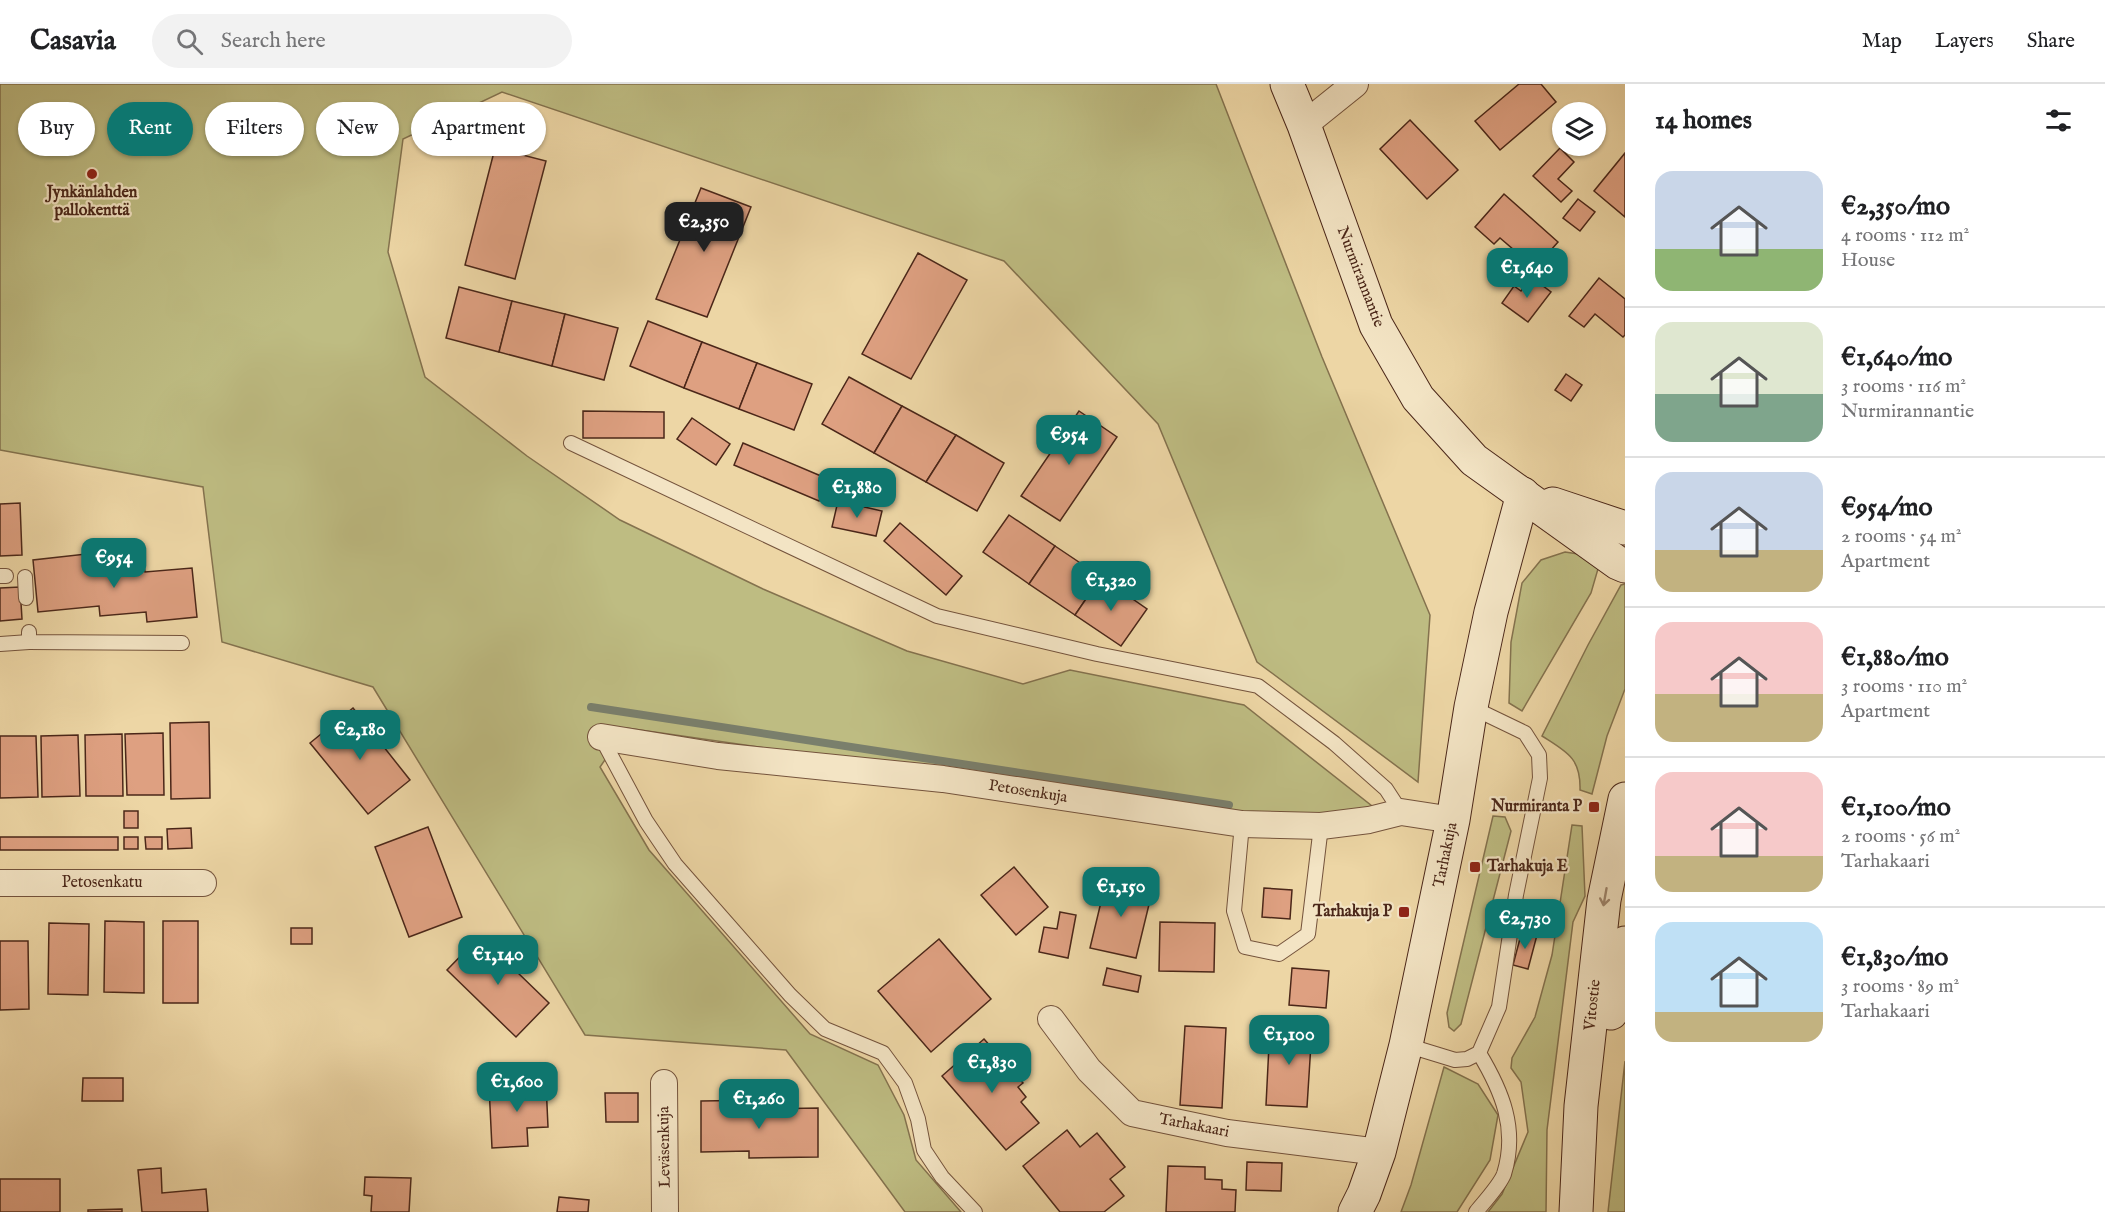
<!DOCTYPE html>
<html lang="en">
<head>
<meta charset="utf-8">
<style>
	body { margin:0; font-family:"IM FELL English",serif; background:#f2f2f2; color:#202124; height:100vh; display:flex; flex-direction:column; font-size:22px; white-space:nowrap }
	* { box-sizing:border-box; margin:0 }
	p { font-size:20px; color:#757577 }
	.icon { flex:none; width:33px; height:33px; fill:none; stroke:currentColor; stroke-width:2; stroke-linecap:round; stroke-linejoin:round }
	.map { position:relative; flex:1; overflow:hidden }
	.details { display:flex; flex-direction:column; background:#fff; width:480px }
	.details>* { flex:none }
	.hud { position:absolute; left:18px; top:18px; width:570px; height:54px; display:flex; gap:12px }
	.fabs { position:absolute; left:1552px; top:18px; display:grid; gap:12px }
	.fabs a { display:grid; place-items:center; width:54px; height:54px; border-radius:50%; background:#fff; box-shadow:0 2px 4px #0004; font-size:30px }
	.price { position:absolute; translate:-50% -51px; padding:0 14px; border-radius:12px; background:#0f766e; color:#fff; font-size:20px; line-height:39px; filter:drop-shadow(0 2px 3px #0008) }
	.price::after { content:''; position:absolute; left:50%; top:36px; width:18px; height:14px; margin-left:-9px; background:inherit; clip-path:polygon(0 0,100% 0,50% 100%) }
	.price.on { background:#222; color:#fff }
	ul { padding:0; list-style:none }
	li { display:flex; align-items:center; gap:18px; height:150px; padding:0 30px }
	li+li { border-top:2px solid #e0e0e0 }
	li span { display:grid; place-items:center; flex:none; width:168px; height:120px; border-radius:18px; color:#555 }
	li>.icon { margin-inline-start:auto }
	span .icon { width:72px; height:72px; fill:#fffc; stroke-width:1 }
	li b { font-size:26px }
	h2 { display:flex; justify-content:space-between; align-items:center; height:72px; padding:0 30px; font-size:26px }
	.chip { padding:0 21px; border-radius:27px; background:#fff; box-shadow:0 2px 4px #0004; font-size:21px; line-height:54px }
	.chip.on { background:#0f766e; color:#fff }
	header { display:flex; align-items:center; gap:36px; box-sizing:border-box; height:84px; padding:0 30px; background:#fff; border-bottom:2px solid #e0e0e0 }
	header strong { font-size:28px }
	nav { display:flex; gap:33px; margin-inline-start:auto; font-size:21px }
	.search { width:420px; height:54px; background:#f2f2f2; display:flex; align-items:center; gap:15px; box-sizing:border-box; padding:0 21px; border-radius:33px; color:#757577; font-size:22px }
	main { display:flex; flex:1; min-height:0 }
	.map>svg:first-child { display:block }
	.green { fill:#bebc82; stroke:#84724e; stroke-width:1.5 }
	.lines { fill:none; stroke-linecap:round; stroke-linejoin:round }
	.stream { stroke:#7a7f6c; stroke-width:8 }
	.building { fill:#dea081; stroke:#4b2719; stroke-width:1.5 }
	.lane-casing { stroke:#74533c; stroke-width:16 }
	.street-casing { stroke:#74533c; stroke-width:28 }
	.secondary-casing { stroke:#4b2719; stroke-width:35 }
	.lane { stroke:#f3e4c4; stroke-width:14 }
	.street { stroke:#f3e4c4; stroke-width:26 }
	.secondary { stroke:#f3e4c4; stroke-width:33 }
	.oneway { stroke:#9f866e }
	.poi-dot { fill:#8f2418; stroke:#f3e4c4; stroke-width:2 }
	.labels { text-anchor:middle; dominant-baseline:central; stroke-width:4.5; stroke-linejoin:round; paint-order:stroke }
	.poi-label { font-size:16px; font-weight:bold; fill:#4b2719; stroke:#f3e4c4; text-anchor:end }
	.street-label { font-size:16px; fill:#4b2719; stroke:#f3e4c4 }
</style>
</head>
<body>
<header>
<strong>Casavia</strong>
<div class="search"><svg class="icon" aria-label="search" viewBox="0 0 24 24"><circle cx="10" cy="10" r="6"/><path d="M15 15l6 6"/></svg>Search here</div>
<nav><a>Map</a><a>Layers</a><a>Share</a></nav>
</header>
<main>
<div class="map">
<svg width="1625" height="1128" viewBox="0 0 1625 1128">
	<rect width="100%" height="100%" fill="#edd6a5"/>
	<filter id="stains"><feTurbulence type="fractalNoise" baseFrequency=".00333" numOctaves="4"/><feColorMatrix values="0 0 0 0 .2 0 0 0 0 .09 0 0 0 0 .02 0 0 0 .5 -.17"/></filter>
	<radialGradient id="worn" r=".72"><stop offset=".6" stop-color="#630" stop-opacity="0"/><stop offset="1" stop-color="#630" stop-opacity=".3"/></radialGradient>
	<g class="green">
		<path d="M0 0H1216L1322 273 1430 531 1418 698 1257 578 1158 340 1004 177 502 8 403 55 388 168 425 293 527 372 620 436 763 505 907 567 1023 600 1070 586 1244 621 1386 733 1252 734 627 644 600 683 649 766 810 950 878 981 904 1031 916 1076 961 1128H905L786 966 585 951 373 603 222 558 203 403 0 366Z"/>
		<path d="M1565 468 1585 471 1600 478 1591 509 1522 627 1509 619 1511 558 1522 499 1541 476Z"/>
		<path d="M1625 500V605L1607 652 1592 710 1580 706C1581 674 1567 668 1542 652L1588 561 1621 501Z"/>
		<path d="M1493 732 1505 733 1511 747 1461 940 1454 947 1449 943 1447 929Z"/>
		<path d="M1572 741 1582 742 1585 812 1573 838 1547 1046 1546 1128H1488L1502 1110 1528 1048 1521 998 1511 984 1512 974 1535 933 1552 871Z"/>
		<path d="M1625 977V1128H1608Z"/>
		<path d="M1444 983 1478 1000 1498 1031 1490 1076 1457 1128H1401L1411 1101Z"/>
	</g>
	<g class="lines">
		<path class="stream" d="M591 623 1229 721"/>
	</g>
	<g class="building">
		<path d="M1519 0H1541L1556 18 1500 66 1475 37Z"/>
		<path d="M1410 36 1458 86 1427 115 1380 65Z"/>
		<path d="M495 64 546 77 515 195 465 181Z"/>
		<path d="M1560 64 1574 78 1558 95 1572 107 1561 118 1533 92Z"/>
		<path d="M1625 69V133L1594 107Z"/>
		<path d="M701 104 751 123 707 233 656 215Z"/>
		<path d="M1504 110 1558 158 1535 184 1500 154 1494 160 1475 143Z"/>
		<path d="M1578 115 1595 128 1580 147 1563 134Z"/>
		<path d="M918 169 967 196 911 295 862 270Z"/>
		<path d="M1531 193 1551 208 1528 238 1502 219 1514 202 1521 207Z"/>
		<path d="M1599 194 1625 215V251L1623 253 1595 230 1584 243 1569 232Z"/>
		<path d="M459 203 512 217 499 268 446 254Z"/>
		<path d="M512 217 565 230 552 282 499 268Z"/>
		<path d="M565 230 618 244 604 296 552 282Z"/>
		<path d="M648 237 702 258 684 304 630 282Z"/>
		<path d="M702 258 757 279 739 325 684 304Z"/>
		<path d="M757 279 812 300 794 346 739 325Z"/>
		<path d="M1566 290 1582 301 1571 317 1555 306Z"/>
		<path d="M849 293 902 322 874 369 822 340Z"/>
		<path d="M902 322 956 351 926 398 874 369Z"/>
		<path d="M583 327 664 328V354H583Z"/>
		<path d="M1079 327 1117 353 1060 437 1021 412Z"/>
		<path d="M692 334 730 360 716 381 677 355Z"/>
		<path d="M956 351 1004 379 977 427 926 398Z"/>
		<path d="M743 359 828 395 819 417 734 381Z"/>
		<path d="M838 417 882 427 876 452 832 443Z"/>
		<path d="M20 419 22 471 0 472V420Z"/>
		<path d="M1009 431 1055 462 1029 500 983 468Z"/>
		<path d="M900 439 962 492 946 511 884 457Z"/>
		<path d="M1055 462 1101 493 1075 531 1029 500Z"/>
		<path d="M95 469 96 485 144 481 145 488 192 484 197 533 147 538 146 528 100 532 99 522 38 528 33 476Z"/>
		<path d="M1101 493 1147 525 1121 562 1075 531Z"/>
		<path d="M20 503 22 535 0 537V504Z"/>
		<path d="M353 624 410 696 368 730 310 659Z"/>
		<path d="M209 638 210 714 171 715 170 639Z"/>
		<path d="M163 649 164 711H127L125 650Z"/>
		<path d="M122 650 123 712H86L85 651Z"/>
		<path d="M78 651 80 712 42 713 41 652Z"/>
		<path d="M0 652H36L38 713 0 714Z"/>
		<rect x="124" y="727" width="14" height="17"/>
		<path d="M428 743 462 833 409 853 375 763Z"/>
		<path d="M191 744 192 764 168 765 167 745Z"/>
		<rect x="0" y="753" width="118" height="13"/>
		<rect x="124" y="753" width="14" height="12"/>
		<path d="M145 753H162V765H146Z"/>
		<path d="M1014 783 1048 823 1016 851 981 811Z"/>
		<path d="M1107 793 1153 804 1136 874 1090 864Z"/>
		<path d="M1264 804 1292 806 1290 835 1262 833Z"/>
		<path d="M1060 828 1076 831 1068 874 1039 868 1044 843 1057 845Z"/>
		<path d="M105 837 144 838V909L104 908Z"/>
		<rect x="163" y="837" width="35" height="82"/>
		<path d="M1160 838 1215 839 1214 888 1159 887Z"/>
		<path d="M49 839 89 840 88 911 48 910Z"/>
		<rect x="291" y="844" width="21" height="16"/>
		<path d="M1522 847 1537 851 1528 885 1513 881Z"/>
		<path d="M480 852 549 919 516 953 447 886Z"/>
		<path d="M939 855 991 915 931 968 878 907Z"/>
		<path d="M0 857H28L29 925 0 926Z"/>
		<path d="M1107 884 1141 892 1138 908 1103 901Z"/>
		<path d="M1292 884 1329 887 1326 924 1289 921Z"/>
		<path d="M1270 941 1312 944 1307 1023 1266 1021Z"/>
		<path d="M1185 942 1226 944 1222 1024 1180 1021Z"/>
		<path d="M984 955 1023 999 1018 1003 1026 1013 1021 1018 1039 1039 1006 1066 942 992Z"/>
		<path d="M83 994H123V1017H82Z"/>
		<path d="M546 999 548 1043 527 1044 528 1062 492 1064 489 1002Z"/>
		<path d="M605 1009H638V1038H606Z"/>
		<path d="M763 1016V1025L818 1024V1073L749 1074V1067L701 1068V1017Z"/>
		<path d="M1067 1046 1080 1063 1097 1049 1125 1083 1110 1095 1124 1112 1104 1128H1060L1023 1082Z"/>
		<path d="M1247 1078 1282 1079 1281 1107 1246 1106Z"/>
		<path d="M1168 1082 1205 1083V1095L1222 1096V1105L1236 1106 1235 1128H1166Z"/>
		<path d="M161 1084 162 1109 206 1105 208 1128H142L138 1086Z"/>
		<path d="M365 1093 411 1094 409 1128H371L372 1112 364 1111Z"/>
		<rect x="0" y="1095" width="60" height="33"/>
		<path d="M559 1113 589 1116 588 1128H557Z"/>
		<path d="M122 1125V1128H88V1126Z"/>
	</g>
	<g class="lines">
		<defs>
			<g id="lane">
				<path d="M571 359 937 532 1097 570 1258 602 1334 659 1386 705 1401 728"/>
				<path d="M0 492H6"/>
				<path d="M25 493 26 514"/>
				<path d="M29 548V558L182 559"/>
				<path d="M0 560 29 558"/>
				<path d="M601 653 646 737 675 780 790 911 825 945 883 969 905 999 918 1035 924 1066 942 1093 975 1128"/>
				<path d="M1242 740 1234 827 1245 863 1279 870 1308 850 1321 742"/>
				<path d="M1406 961 1455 976 1467 975 1479 969 1499 923 1516 811 1540 694 1539 671 1525 649 1471 623"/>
				<path d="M1476 1128C1484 1118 1500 1101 1504 1090 1518 1045 1502 1007 1479 969"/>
			</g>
			<g id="street">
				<path d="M1304 41 1355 0"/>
				<path d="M601 653 718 672 943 695 1242 740 1321 742 1369 736 1401 728 1453 736"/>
				<path d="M0 799H203"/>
				<path d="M1051 935 1089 986 1132 1029 1227 1049 1379 1068"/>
				<path d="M664 999 665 1128"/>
			</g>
			<g id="secondary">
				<path d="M1287 0 1304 41 1376 241 1418 314 1474 376 1618 479 1625 482"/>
				<path d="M1553 420 1625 444"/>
				<path d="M1611 929 1625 859"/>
				<path d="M1355 1128 1364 1110 1379 1068 1406 961 1453 736 1471 623 1491 528 1523 410"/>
				<path d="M1576 1128 1581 1022 1604 816 1625 715"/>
			</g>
		</defs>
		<use href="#lane" class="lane-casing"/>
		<use href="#street" class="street-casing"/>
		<use href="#secondary" class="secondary-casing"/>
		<use href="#lane" class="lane"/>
		<use href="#street" class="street"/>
		<use href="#secondary" class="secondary"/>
	</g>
	<defs><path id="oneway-shaft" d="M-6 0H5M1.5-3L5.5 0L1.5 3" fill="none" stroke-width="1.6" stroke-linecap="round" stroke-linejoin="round" transform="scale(1.5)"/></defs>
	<use class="oneway" href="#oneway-shaft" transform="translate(1605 813) rotate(100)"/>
	<g class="poi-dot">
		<circle cx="92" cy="90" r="6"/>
		<rect x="1588" y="717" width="12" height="12" rx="3"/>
		<rect x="1469" y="777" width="12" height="12" rx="3"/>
		<rect x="1398" y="822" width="12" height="12" rx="3"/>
	</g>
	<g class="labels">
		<g class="poi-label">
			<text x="92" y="109" text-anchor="middle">Jynkänlahden<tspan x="92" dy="18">pallokenttä</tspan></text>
			<text x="1582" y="723">Nurmiranta P</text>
			<text x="1487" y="783" text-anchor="start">Tarhakuja E</text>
			<text x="1392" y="828">Tarhakuja P</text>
		</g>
		<g class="street-label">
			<text transform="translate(1360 193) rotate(69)">Nurmirannantie</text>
			<text transform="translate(1028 708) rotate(9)">Petosenkuja</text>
			<text transform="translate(1446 771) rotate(-78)">Tarhakuja</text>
			<text x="102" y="799">Petosenkatu</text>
			<text transform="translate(1593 921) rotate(-84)">Vitostie</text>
			<text transform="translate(1194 1042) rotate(11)">Tarhakaari</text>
			<text transform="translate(665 1063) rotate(-91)">Leväsenkuja</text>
		</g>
	</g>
	<rect width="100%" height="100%" filter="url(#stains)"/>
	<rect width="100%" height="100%" fill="url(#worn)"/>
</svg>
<div class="fabs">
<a><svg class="icon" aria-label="layers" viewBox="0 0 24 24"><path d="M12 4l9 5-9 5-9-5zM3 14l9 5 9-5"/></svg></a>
</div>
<b class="price on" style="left:704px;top:169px">€2,350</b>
<b class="price" style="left:1527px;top:215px">€1,640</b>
<b class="price" style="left:1069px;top:382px">€954</b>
<b class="price" style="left:857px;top:435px">€1,880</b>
<b class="price" style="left:114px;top:505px">€954</b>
<b class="price" style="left:1111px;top:528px">€1,320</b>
<b class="price" style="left:360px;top:677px">€2,180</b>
<b class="price" style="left:1121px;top:834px">€1,150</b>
<b class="price" style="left:1525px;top:866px">€2,730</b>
<b class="price" style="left:498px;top:902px">€1,140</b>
<b class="price" style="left:1289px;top:982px">€1,100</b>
<b class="price" style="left:992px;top:1010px">€1,830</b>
<b class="price" style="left:517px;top:1029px">€1,600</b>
<b class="price" style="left:759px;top:1046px">€1,260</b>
<div class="hud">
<a class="chip">Buy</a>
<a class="chip on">Rent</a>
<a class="chip">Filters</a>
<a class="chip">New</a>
<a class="chip">Apartment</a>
</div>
</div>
<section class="details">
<h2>14 homes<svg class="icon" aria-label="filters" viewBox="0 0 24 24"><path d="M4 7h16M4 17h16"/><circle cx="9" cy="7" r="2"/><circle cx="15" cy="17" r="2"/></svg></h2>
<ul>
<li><span style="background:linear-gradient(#c9d6e8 65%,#8fb573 0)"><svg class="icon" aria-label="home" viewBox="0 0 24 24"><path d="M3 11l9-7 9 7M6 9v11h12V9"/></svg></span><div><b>€2,350/mo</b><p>4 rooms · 112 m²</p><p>House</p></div></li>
<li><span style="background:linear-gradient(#dfe7d0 60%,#7fa58c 0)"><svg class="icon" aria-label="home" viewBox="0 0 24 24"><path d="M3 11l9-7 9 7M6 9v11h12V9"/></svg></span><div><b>€1,640/mo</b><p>3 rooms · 116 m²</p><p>Nurmirannantie</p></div></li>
<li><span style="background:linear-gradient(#c9d6e8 65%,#c2b280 0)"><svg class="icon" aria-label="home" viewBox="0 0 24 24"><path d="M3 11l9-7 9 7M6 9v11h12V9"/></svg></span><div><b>€954/mo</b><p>2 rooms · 54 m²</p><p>Apartment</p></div></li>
<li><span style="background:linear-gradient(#f6c9c9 60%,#c2b280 0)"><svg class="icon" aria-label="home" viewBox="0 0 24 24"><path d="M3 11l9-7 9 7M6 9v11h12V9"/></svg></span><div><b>€1,880/mo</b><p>3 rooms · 110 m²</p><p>Apartment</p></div></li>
<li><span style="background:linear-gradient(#f6c9c9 70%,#c2b280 0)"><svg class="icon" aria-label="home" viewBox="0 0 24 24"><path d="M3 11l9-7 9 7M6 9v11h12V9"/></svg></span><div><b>€1,100/mo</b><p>2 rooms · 56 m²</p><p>Tarhakaari</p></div></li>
<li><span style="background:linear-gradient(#bfe0f5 75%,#c2b280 0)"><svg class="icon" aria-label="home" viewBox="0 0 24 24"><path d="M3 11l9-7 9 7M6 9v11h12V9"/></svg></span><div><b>€1,830/mo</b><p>3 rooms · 89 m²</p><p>Tarhakaari</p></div></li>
</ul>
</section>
</main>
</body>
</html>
